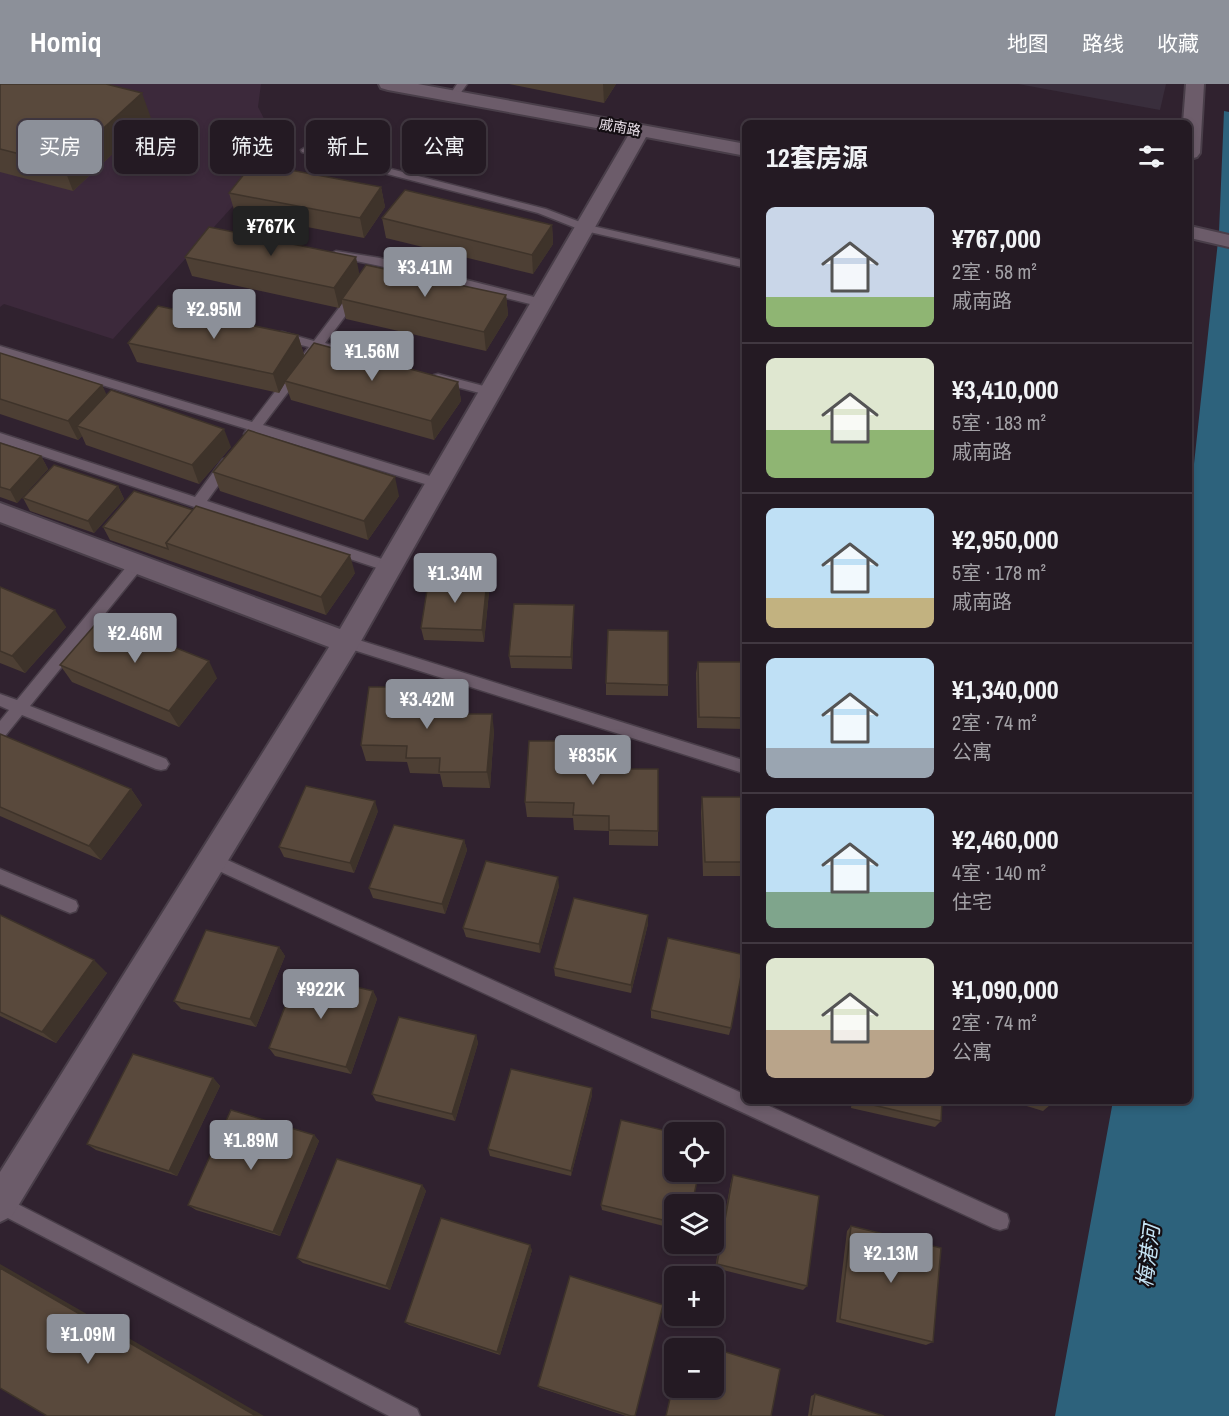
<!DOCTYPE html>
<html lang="zh">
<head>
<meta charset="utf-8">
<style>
	body { margin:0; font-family:"Archivo Narrow","Noto Sans SC",sans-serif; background:#302730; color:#f1f3f6; height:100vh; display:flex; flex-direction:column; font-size:22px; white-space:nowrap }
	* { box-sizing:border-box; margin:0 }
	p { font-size:20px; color:#a3a1a6 }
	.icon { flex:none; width:33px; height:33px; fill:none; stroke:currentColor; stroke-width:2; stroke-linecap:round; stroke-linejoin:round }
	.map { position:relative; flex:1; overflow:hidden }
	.details { position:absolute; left:742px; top:36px; width:450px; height:984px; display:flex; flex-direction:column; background:#241a23; border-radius:9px; box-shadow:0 3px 9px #0003,0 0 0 2px #413841 }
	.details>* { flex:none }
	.guide { position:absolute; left:18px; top:36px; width:570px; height:54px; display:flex; gap:12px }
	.buttons { position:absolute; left:664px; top:1038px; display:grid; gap:12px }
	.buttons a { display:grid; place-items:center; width:60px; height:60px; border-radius:9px; background:#241a23; box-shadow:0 3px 9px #0003,0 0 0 2px #413841; font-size:30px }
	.price { position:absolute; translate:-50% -51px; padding:0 14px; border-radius:6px; background:#8c9099; color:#fff; font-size:20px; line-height:39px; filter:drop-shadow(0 2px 3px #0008) }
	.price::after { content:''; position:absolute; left:50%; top:36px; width:18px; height:14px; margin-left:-9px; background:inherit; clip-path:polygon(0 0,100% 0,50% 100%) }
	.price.on { background:#222; color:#fff }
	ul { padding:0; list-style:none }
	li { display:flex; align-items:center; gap:18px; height:150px; padding:0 24px }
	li+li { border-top:2px solid #413841 }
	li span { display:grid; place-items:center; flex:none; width:168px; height:120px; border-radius:9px; color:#555 }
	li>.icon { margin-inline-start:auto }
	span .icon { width:72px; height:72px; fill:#fffc; stroke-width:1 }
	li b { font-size:26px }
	h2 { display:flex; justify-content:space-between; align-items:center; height:72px; padding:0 24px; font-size:26px }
	.pill { padding:0 21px; border-radius:9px; background:#241a23; box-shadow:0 3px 9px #0003,0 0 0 2px #413841; font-size:21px; line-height:54px }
	.pill.on { background:#8c9099; color:#fff }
	header { display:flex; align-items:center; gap:36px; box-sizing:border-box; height:84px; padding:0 30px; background:#8c9099; color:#fff }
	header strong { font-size:28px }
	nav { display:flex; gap:33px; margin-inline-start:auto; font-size:21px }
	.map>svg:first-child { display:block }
	.built { fill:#3c293b }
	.industrial { fill:#392e3c }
	.water { fill:#2d627c }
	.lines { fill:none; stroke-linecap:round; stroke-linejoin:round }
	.lane-casing { stroke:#493e49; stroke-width:3 }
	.street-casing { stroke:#493e49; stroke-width:4 }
	.lane { fill:#6c5c6a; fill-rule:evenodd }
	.street { fill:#6c5c6a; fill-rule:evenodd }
	.wall { fill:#4d3f34 }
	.shaded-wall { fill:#3e332a }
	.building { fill:#59493c; stroke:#3e332a; stroke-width:1.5 }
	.labels { text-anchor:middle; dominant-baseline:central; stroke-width:4.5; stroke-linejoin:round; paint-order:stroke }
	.far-street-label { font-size:14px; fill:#e7dee7; stroke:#140e13 }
	.near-water-label { font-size:21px; font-style:italic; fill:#c6e4f5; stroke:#140e13 }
</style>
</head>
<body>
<header>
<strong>Homiq</strong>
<nav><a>地图</a><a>路线</a><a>收藏</a></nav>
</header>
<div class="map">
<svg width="1229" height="1332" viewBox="0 0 1229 1332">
	<rect width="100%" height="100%" fill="#30222f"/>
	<path class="built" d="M0 0H261L258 23 274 54 260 92 113 255 4 220 0 223Z"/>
	<path class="industrial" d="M1018 0H1166L1160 26Z"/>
	<path class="water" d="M1224 27 1229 28V1332H1055L1113 1017H1190V417L1219 148Z"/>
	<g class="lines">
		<defs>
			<g id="lane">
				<path d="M457 0H467L457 14H451L449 12Z"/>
				<path d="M306 63 546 125 588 141 746 177V184L581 146 538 129 302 68 301 66Z"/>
				<path d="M336 167 380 174 542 215 548 219 542 223 380 182 332 172 330 170Z"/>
				<path d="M355 207 361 211 325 259 335 262V268L320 266 263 341 443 396 444 399 443 402 438 404 258 349 254 353H246L244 350 247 345 0 270V262L252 338 309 263 278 255V249L282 248 314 257 351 208Z"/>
				<path d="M180 221 231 234 233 237 227 241 176 228 174 225Z"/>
				<path d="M438 290 495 305 497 308 491 312 434 297V291Z"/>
				<path d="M0 349 195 413 223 375H233L234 378 233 381 207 417 394 479 396 483 389 488 0 358Z"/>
				<path d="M137 475 142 476 144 480 142 484 30 622 166 675 169 680 166 685 161 686 156 685 22 631 5 652 0 654V637L9 626 0 622V610L17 616 132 476Z"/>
				<path d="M346 552 746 677V690L341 562 339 558 341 554Z"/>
				<path d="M212 769 746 1011V1017H758L1007 1130 1009 1137 1007 1144 1000 1146 993 1144 206 781 204 776 206 771Z"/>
				<path d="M0 785 76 817 78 822 76 827 70 829 0 800Z"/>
				<path d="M0 1111 417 1325 420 1332H389L0 1130Z"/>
			</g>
			<g id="street">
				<path d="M379 0H418L746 60V72L646 53 356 566 12 1132 0 1138V1088L329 563 0 438V419L340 545 629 50 388 6 381 4Z"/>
				<path d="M1186 0H1204L1200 69 1197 73 1190 75V39H1183Z"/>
				<path d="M1190 142 1229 151V163L1190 154Z"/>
			</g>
		</defs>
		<use href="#lane" class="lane-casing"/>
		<use href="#street" class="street-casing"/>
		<use href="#lane" class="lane"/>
		<use href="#street" class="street"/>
	</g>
	<g class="wall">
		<path d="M0 0 151 34 73 107 0 88Z"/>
		<path d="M509 0H616L604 19Z"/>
		<path d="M381 103 385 123 364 154 235 129 229 109Z"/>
		<path d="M382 134 552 141 553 160 533 190 386 154Z"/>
		<path d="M185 173 359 191 506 211 508 231 486 267 346 235 342 219 339 224 192 192Z"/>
		<path d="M298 251 304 271 295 285 458 298 461 317 434 356 291 316 285 299 279 309 137 278 128 259Z"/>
		<path d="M0 269 102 301 106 311 231 363 199 400 86 361 82 352 78 356 0 330Z"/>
		<path d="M0 359 41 372 48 385 17 419 0 413Z"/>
		<path d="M213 388 399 412 368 456 220 407Z"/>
		<path d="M118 402 124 415 94 449 30 427 23 414Z"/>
		<path d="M103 443 355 489 326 531 110 456Z"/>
		<path d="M487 496 489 508 484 558 424 556 421 544Z"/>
		<path d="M0 503 66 543 25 589 0 579Z"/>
		<path d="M574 521V533L572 585 511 584 509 572Z"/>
		<path d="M698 578H746V645L697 644 696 589Z"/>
		<path d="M60 581 217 594 179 643 72 598Z"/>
		<path d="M606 599 668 601V612L606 611Z"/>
		<path d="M415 603 418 619H450L452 630 494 646 490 704 443 703 440 690 410 689 407 678 366 677 361 661Z"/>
		<path d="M0 650 131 705 142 721 101 776 0 732Z"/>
		<path d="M577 673 613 685 658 747V762L609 761V747L574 746 573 734 527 733 525 718Z"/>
		<path d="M702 713H746V792H703L701 728Z"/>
		<path d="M378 727 354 789 284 773 279 763Z"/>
		<path d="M464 756 467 766 445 830 373 814 369 804Z"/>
		<path d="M559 802 540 869 466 853 463 844Z"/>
		<path d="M0 831 107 889 56 959 0 932Z"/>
		<path d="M648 831V840L631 909 555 892 554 884Z"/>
		<path d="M279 863 285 872 256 943 181 925 174 917Z"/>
		<path d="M373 907 377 915 351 990 275 972 269 964Z"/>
		<path d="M651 926 731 944 729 951 651 934Z"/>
		<path d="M476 951 478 959 455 1037 376 1017 372 1010Z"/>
		<path d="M213 994 220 1002 177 1092 96 1066 87 1060Z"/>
		<path d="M592 1004V1011L571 1092 490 1072 488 1065Z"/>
		<path d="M852 1017H942L941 1037 935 1043 851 1024Z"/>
		<path d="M1010 1017H1051L1050 1021 1043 1027Z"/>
		<path d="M314 1051 319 1057 280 1152 196 1126 188 1121Z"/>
		<path d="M733 1091 807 1202 803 1206 715 1184 731 1097Z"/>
		<path d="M422 1101 426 1107 390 1206 303 1179 297 1174Z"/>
		<path d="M675 1120V1145L602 1126 601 1121Z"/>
		<path d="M851 1142 933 1258 926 1261 836 1238 847 1147Z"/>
		<path d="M532 1166 500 1271 409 1241 405 1238Z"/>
		<path d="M538 1302 635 1332H626L540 1304Z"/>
		<path d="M815 1310 884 1332H808L811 1312Z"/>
	</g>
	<g class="shaded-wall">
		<path d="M603 0H616L604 19Z"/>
		<path d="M142 9 151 34 73 107 63 81Z"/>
		<path d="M381 103 385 123 364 154 360 134Z"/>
		<path d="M552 141 553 160 533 190 532 171Z"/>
		<path d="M356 173 360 193 342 215V219L339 224 334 204Z"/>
		<path d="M506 211 508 231 486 267 484 248Z"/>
		<path d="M298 251 304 271 286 298 285 297V299L279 309 273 290Z"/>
		<path d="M458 298 461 317 434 356 431 337Z"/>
		<path d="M102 301 111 320 77 342 82 352 78 356 68 337Z"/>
		<path d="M224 345 231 363 199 400 192 381Z"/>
		<path d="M41 372 48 385 17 419 10 406Z"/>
		<path d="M395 393 399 412 368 456 364 437Z"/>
		<path d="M118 402 124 415 94 449 88 437Z"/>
		<path d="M350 471 355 489 326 531 321 513Z"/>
		<path d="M487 496 489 508 484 558 482 546Z"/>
		<path d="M574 521V533L572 585 571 573Z"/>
		<path d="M55 526 66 543 25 589 12 572Z"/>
		<path d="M209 577 217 594 179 643 169 627Z"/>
		<path d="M415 603 419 620 413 619Z"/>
		<path d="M450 619 453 635 449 630Z"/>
		<path d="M492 630 494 646 490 704 487 688Z"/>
		<path d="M131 705 142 721 101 776 89 762Z"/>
		<path d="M375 717 378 727 354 789 350 779Z"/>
		<path d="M464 756 467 766 445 830 442 820Z"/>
		<path d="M558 793 559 802 540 869 539 860Z"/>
		<path d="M648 831V840L631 909V901Z"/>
		<path d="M279 863 285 872 256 943 250 935Z"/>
		<path d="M94 876 107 889 56 959 42 948Z"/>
		<path d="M373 907 377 915 351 990 346 983Z"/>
		<path d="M476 951 478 959 455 1037 452 1030Z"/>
		<path d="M213 994 220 1002 177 1092 169 1087Z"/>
		<path d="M592 1004V1011L571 1092V1087Z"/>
		<path d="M314 1051 319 1057 280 1152 273 1148Z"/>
		<path d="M422 1101 426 1107 390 1206 386 1202Z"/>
		<path d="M530 1161 532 1166 500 1271 497 1268Z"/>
		<path d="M0 1180 264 1332H256L0 1184Z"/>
	</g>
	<g class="building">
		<path d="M0 0H106L142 9 63 81 0 65Z"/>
		<path d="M253 79 381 103 360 134 229 109Z"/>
		<path d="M405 106 552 141 532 171 382 134Z"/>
		<path d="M209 143 356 173 334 204 185 173Z"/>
		<path d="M366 181 506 211 484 248 342 215Z"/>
		<path d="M158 222 298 251 273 290 128 259Z"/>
		<path d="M314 259 458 298 431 337 285 297Z"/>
		<path d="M0 269 102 301 68 337 0 315Z"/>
		<path d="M111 306 224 345 192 381 77 342Z"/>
		<path d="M248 346 395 393 364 437 213 388Z"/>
		<path d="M0 359 41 372 10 406 0 403Z"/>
		<path d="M54 381 118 402 88 437 23 414Z"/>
		<path d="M134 407 193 426 166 459 168 465 103 443Z"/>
		<path d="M196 422 350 471 321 513 166 459Z"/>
		<path d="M429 494 487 496 482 546 421 544Z"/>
		<path d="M0 503 55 526 12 572 0 567Z"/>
		<path d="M514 520 574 521 571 573 509 572Z"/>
		<path d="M101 534 209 577 169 627 60 581Z"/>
		<path d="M608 546 668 547V601L606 599Z"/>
		<path d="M698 578H746V634L699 633Z"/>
		<path d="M369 603H415L413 619H450L449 630H492L487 688H439L440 674H406L407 662 361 661Z"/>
		<path d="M0 650 131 705 89 762 0 723Z"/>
		<path d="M529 657H576L575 673H613V685H658V747L609 746V732L573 731 574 719 525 718Z"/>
		<path d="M306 702 375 717 350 779 279 763Z"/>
		<path d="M702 713H746V778H705Z"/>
		<path d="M394 741 464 756 442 820 369 804Z"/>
		<path d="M486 777 558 793 539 860 463 844Z"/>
		<path d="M574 814 648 831 631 901 554 884Z"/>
		<path d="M0 831 94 876 42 948 0 928Z"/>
		<path d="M206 846 279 863 250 935 174 917Z"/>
		<path d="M668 854 745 871 731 944 651 926Z"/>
		<path d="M298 889 373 907 346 983 269 964Z"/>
		<path d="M399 933 476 951 452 1030 372 1010Z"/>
		<path d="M133 970 213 994 169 1087 87 1060Z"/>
		<path d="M511 985 592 1004 571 1087 488 1065Z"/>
		<path d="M856 1017H942L941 1037Z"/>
		<path d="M1038 1017H1051L1050 1021Z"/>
		<path d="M231 1026 314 1051 273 1148 188 1121Z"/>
		<path d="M621 1036 675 1049V1088H699L692 1120H675V1139L601 1121Z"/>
		<path d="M337 1075 422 1101 386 1202 297 1174Z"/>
		<path d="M733 1091 819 1112 807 1202 717 1180Z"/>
		<path d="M441 1134 530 1161 497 1268 405 1238Z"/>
		<path d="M851 1142 941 1164 933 1258 840 1235Z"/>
		<path d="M0 1184 256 1332H47L0 1304Z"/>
		<path d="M570 1192 663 1221 635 1332H631L538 1302Z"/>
		<path d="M684 1255 780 1285 771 1332H666L675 1293V1304H714V1264H682Z"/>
		<path d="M815 1310 884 1332H811Z"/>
	</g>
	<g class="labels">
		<g class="far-street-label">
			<text transform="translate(620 43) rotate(10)">戚南路</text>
		</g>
		<g class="near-water-label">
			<text transform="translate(1148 1172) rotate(-83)">梅港河</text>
		</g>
	</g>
</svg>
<div class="buttons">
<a><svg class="icon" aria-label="locate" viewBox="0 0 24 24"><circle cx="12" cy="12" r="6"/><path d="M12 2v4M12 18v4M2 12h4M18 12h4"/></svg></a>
<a><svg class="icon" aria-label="layers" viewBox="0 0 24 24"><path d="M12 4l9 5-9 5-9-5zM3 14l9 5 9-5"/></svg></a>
<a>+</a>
<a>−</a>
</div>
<b class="price on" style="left:271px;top:173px">¥767K</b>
<b class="price" style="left:425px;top:214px">¥3.41M</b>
<b class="price" style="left:214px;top:256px">¥2.95M</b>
<b class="price" style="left:372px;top:298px">¥1.56M</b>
<b class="price" style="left:455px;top:520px">¥1.34M</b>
<b class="price" style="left:135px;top:580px">¥2.46M</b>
<b class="price" style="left:427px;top:646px">¥3.42M</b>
<b class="price" style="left:593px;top:702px">¥835K</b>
<b class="price" style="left:321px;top:936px">¥922K</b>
<b class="price" style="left:251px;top:1087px">¥1.89M</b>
<b class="price" style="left:891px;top:1200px">¥2.13M</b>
<b class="price" style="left:88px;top:1281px">¥1.09M</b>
<div class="guide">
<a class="pill on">买房</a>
<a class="pill">租房</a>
<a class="pill">筛选</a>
<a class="pill">新上</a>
<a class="pill">公寓</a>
</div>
<section class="details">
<h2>12套房源<svg class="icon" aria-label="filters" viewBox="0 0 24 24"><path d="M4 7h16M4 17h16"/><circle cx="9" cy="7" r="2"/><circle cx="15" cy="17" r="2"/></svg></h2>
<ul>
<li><span style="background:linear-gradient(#c9d6e8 75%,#8fb573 0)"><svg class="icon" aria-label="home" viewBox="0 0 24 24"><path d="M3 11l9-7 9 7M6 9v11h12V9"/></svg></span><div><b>¥767,000</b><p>2室 · 58 m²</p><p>戚南路</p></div></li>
<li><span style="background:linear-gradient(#dfe7d0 60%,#8fb573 0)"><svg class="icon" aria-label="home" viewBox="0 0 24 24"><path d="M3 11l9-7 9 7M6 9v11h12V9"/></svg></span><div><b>¥3,410,000</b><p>5室 · 183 m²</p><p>戚南路</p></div></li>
<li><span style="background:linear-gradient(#bfe0f5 75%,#c2b280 0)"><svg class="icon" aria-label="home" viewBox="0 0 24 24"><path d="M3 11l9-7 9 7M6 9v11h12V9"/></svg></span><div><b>¥2,950,000</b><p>5室 · 178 m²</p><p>戚南路</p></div></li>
<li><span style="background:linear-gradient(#bfe0f5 75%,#9aa5b1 0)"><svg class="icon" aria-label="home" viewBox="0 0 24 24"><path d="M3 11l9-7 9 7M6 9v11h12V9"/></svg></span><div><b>¥1,340,000</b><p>2室 · 74 m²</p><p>公寓</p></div></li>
<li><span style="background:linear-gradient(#bfe0f5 70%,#7fa58c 0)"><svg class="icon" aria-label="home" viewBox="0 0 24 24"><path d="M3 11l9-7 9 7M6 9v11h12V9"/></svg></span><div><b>¥2,460,000</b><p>4室 · 140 m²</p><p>住宅</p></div></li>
<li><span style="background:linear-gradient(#dfe7d0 60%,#b9a48a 0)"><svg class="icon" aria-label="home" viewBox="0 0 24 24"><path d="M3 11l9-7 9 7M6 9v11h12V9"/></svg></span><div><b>¥1,090,000</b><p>2室 · 74 m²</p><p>公寓</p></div></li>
</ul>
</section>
</div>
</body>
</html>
